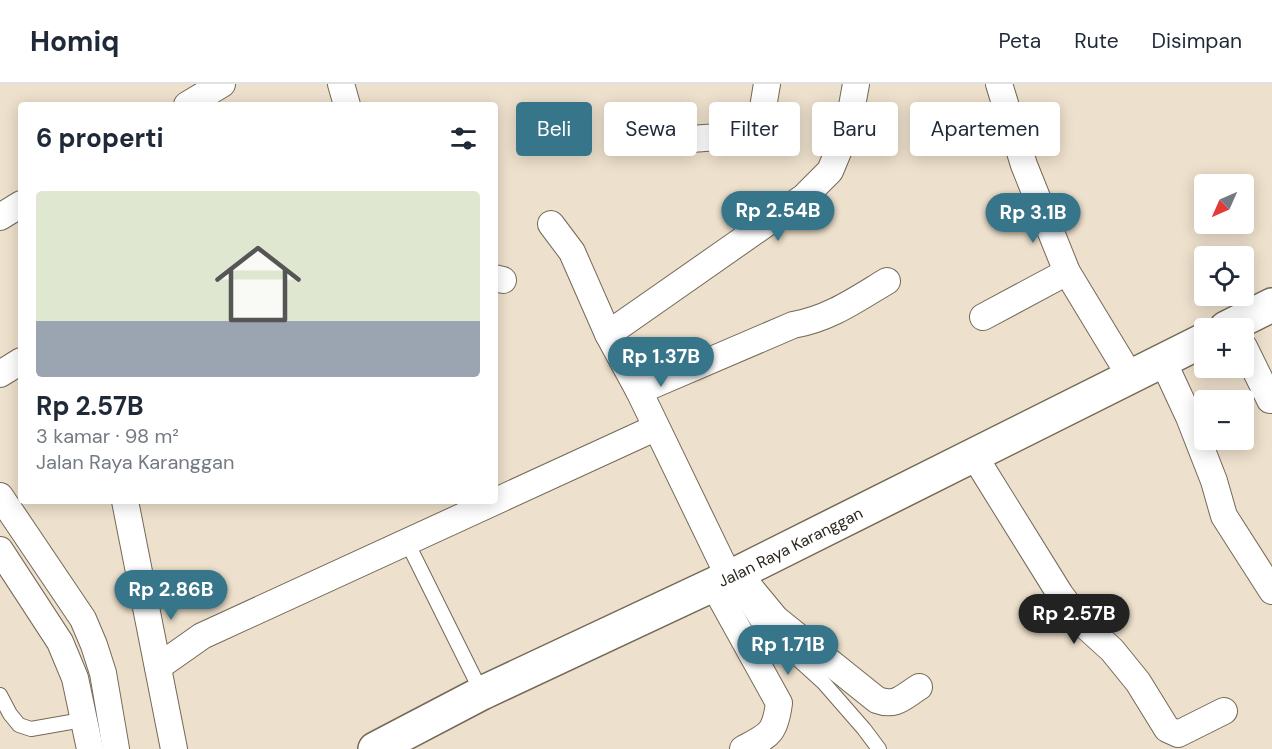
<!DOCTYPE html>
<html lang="id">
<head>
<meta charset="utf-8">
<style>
	body { margin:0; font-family:"DM Sans",sans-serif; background:#f6f6f7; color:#1f2937; height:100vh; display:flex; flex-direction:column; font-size:22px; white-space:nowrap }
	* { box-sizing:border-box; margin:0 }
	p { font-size:20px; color:#747a83 }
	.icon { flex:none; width:33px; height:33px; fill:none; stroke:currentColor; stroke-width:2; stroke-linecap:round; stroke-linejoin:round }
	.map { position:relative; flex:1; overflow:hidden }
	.sheet { position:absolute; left:18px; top:18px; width:480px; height:402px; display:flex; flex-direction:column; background:#fff; border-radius:6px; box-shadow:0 3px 15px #0003 }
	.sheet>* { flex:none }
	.hud { position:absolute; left:516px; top:18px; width:570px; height:54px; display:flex; gap:12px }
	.needle { width:39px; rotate:225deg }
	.buttons { position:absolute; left:1194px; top:90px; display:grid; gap:12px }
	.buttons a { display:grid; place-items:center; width:60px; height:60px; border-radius:6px; background:#fff; box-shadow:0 3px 15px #0003; font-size:30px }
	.price { position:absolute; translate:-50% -51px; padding:0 14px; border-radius:21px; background:#36758a; color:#fff; font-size:20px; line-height:39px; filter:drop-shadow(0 2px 3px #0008) }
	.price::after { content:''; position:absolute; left:50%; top:36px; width:18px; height:14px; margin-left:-9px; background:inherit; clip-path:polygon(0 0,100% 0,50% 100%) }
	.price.current { background:#222; color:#fff }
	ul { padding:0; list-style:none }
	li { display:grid; align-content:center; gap:12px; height:318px; padding:0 18px }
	li span { display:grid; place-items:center; height:186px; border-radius:6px; color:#555 }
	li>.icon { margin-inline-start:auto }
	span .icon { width:108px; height:108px; fill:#fffc; stroke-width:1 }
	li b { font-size:26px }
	h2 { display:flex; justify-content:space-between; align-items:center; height:72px; padding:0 18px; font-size:26px }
	.tag { padding:0 21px; border-radius:6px; background:#fff; box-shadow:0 3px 15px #0003; font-size:21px; line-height:54px }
	.tag.current { background:#36758a; color:#fff }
	header { display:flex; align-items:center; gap:36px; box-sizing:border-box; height:84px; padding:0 30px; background:#fff; border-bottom:2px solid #e0e1e3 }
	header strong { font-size:28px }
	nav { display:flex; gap:33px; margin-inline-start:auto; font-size:21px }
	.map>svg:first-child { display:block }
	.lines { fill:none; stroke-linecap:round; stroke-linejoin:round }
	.service-casing { stroke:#746957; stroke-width:16 }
	.minor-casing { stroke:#746957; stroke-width:28 }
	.tertiary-casing { stroke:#746957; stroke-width:36 }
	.service { stroke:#fff; stroke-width:14 }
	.minor { stroke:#fff; stroke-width:26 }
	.tertiary { stroke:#fff; stroke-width:33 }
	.labels { text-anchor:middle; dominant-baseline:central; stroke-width:5; stroke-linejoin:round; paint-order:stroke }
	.street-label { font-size:16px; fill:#2b271f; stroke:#ede0cc }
</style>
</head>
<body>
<header>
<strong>Homiq</strong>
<nav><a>Peta</a><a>Rute</a><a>Disimpan</a></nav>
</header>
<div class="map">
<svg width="1272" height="665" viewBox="0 0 1272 665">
	<rect width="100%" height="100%" fill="#ede0cc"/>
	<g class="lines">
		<defs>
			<g id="service">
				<path d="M407 458 482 609"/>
				<path d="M734 501 759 540 823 598 864 645 879 665"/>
				<path d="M0 611 10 630 19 641 31 645 88 635"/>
			</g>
			<g id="minor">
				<path d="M341 0 347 21"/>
				<path d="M999 0 1024 81 1067 188 1130 292"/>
				<path d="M187 21 222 0"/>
				<path d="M652 58 744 51C764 40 763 20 767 0"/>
				<path d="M0 133 21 120"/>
				<path d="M551 140 572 168 608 250 639 307 729 493"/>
				<path d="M495 194 503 196"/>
				<path d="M983 233 1067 188"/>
				<path d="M608 250 804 113 830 87 848 44 856 0"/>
				<path d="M1244 263 1270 316"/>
				<path d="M1163 277 1189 333 1214 397 1224 432 1272 507"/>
				<path d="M0 290 21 277"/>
				<path d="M639 307 793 241C829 235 857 215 887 197"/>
				<path d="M973 370 1060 510 1080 537 1112 566 1138 598 1167 645 1178 650 1224 627"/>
				<path d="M0 412 83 535 94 561 103 589 116 665"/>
				<path d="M125 417 174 665"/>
				<path d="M0 466 60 558 75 594 90 665"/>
				<path d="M738 489 776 535 877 616C896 623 903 613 919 603"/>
				<path d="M713 500 779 619C775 650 769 651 743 665"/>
				<path d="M158 583 202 552 655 344"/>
			</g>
			<g id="tertiary">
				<path d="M1226 244 1272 221"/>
				<path id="s1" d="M375 665 482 609 738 489 1204 256"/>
			</g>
		</defs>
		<use href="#service" class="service-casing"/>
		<use href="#minor" class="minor-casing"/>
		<use href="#tertiary" class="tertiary-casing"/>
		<use href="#service" class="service"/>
		<use href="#minor" class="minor"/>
		<use href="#tertiary" class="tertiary"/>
	</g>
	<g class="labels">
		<g class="street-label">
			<text stroke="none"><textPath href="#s1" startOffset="462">Jalan Raya Karanggan</textPath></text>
		</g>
	</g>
</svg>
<div class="buttons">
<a><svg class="needle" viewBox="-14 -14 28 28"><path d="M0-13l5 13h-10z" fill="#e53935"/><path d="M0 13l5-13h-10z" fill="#747a83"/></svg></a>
<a><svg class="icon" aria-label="locate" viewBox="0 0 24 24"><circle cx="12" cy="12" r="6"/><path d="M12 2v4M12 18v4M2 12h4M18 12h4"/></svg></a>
<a>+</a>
<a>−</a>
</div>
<b class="price" style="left:778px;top:158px">Rp 2.54B</b>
<b class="price" style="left:1033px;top:160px">Rp 3.1B</b>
<b class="price" style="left:661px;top:304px">Rp 1.37B</b>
<b class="price" style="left:171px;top:537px">Rp 2.86B</b>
<b class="price current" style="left:1074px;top:561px">Rp 2.57B</b>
<b class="price" style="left:788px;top:592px">Rp 1.71B</b>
<div class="hud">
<a class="tag current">Beli</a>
<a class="tag">Sewa</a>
<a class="tag">Filter</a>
<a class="tag">Baru</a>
<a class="tag">Apartemen</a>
</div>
<section class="sheet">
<h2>6 properti<svg class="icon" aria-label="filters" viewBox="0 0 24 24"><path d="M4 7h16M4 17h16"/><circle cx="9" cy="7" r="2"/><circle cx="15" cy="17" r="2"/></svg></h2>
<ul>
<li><span style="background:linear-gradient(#dfe7d0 70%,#9aa5b1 0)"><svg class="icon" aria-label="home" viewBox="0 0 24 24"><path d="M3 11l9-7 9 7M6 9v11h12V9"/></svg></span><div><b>Rp 2.57B</b><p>3 kamar · 98 m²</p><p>Jalan Raya Karanggan</p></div></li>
</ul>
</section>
</div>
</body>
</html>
